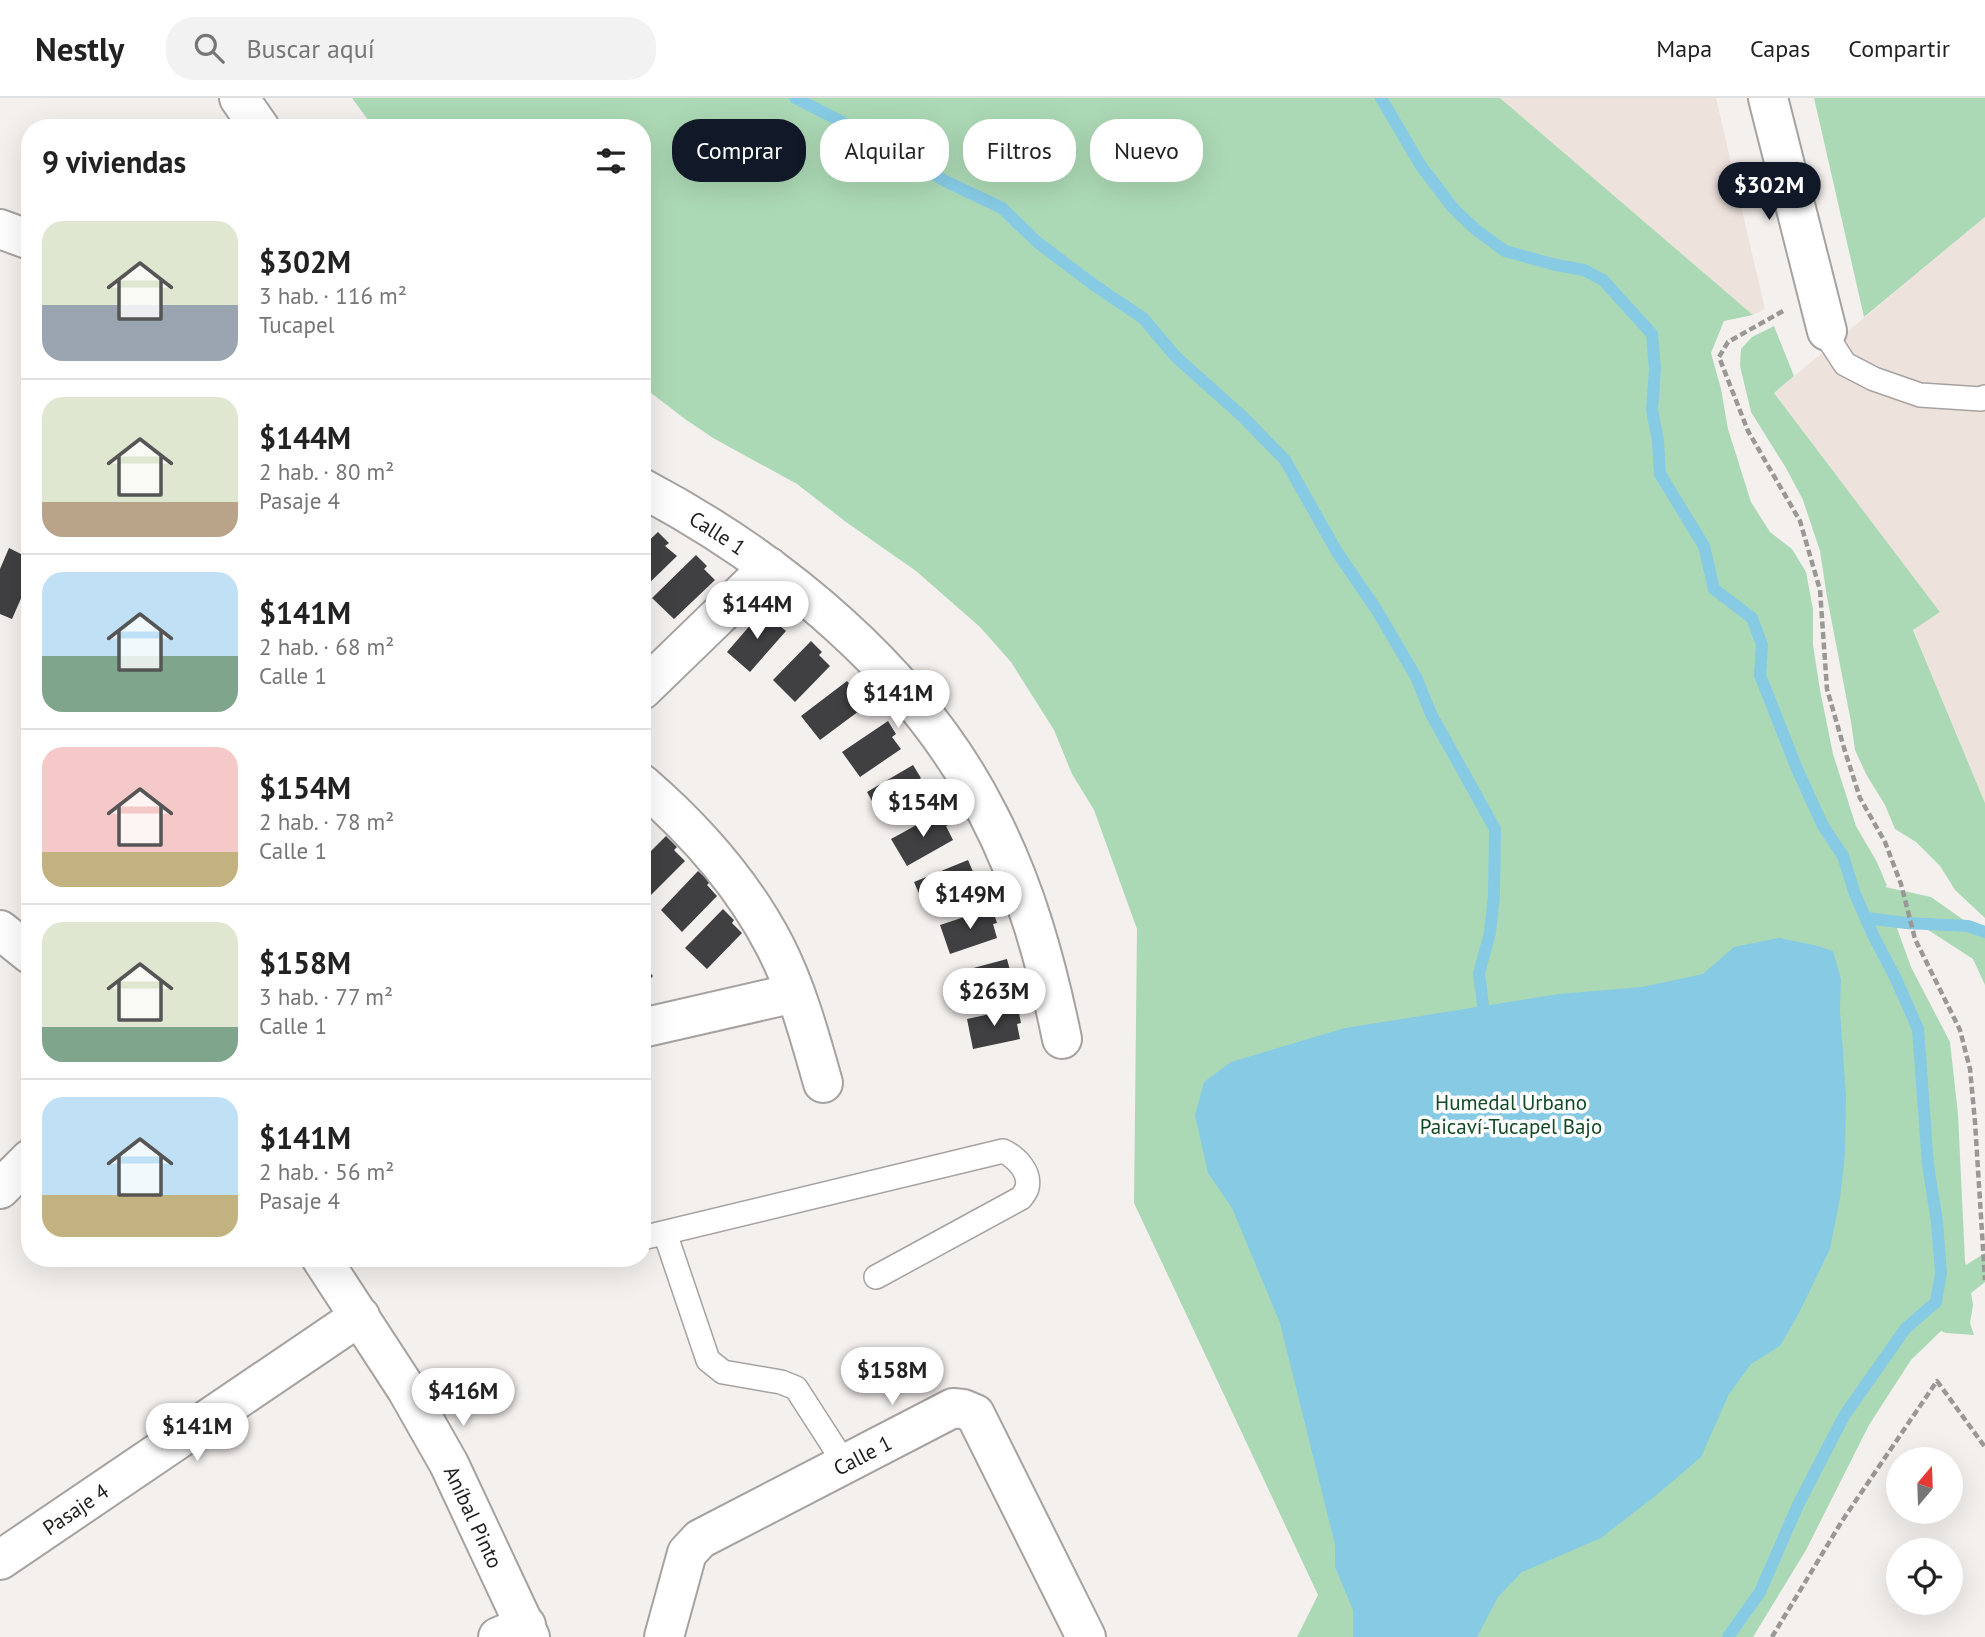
<!DOCTYPE html>
<html lang="es">
<head>
<meta charset="utf-8">
<style>
	body { margin:0; font-family:"PT Sans",sans-serif; background:#f2f2f2; color:#222; height:100vh; display:flex; flex-direction:column; font-size:26px; white-space:nowrap }
	* { box-sizing:border-box; margin:0 }
	p { font-size:23px; color:#767676 }
	.icon { flex:none; width:38px; height:38px; fill:none; stroke:currentColor; stroke-width:2; stroke-linecap:round; stroke-linejoin:round }
	.map { position:relative; flex:1; overflow:hidden }
	.side { position:absolute; left:21px; top:21px; width:630px; height:1148px; display:flex; flex-direction:column; background:#fff; border-radius:28px; box-shadow:0 7px 28px #0002 }
	.side>* { flex:none }
	.guide { position:absolute; left:672px; top:21px; width:665px; height:63px; display:flex; gap:14px }
	.needle { width:46px; rotate:19deg }
	.buttons { position:absolute; left:1886px; top:1349px; display:grid; gap:14px }
	.buttons a { display:grid; place-items:center; width:77px; height:77px; border-radius:50%; background:#fff; box-shadow:0 7px 28px #0002; font-size:35px }
	.price { position:absolute; translate:-50% -60px; padding:0 16px; border-radius:24px; background:#fff; color:#222; font-size:23px; line-height:46px; filter:drop-shadow(0 2px 4px #0008) }
	.price::after { content:''; position:absolute; left:50%; top:42px; width:21px; height:16px; margin-left:-10px; background:inherit; clip-path:polygon(0 0,100% 0,50% 100%) }
	.price.active { background:#111827; color:#fff }
	ul { padding:0; list-style:none }
	li { display:flex; align-items:center; gap:21px; height:175px; padding:0 21px }
	li+li { border-top:2px solid #e0e0e0 }
	li span { display:grid; place-items:center; flex:none; width:196px; height:140px; border-radius:21px; color:#555 }
	li>.icon { margin-inline-start:auto }
	span .icon { width:84px; height:84px; fill:#fffc; stroke-width:1 }
	li b { font-size:30px }
	h2 { display:flex; justify-content:space-between; align-items:center; height:84px; padding:0 21px; font-size:30px }
	.chip { padding:0 24px; border-radius:28px; background:#fff; box-shadow:0 7px 28px #0002; font-size:24px; line-height:63px }
	.chip.active { background:#111827; color:#fff }
	header { display:flex; align-items:center; gap:42px; box-sizing:border-box; height:98px; padding:0 35px; background:#fff; border-bottom:2px solid #e0e0e0 }
	header strong { font-size:33px }
	nav { display:flex; gap:38px; margin-inline-start:auto; font-size:24px }
	.search { width:490px; height:63px; background:#f2f2f2; display:flex; align-items:center; gap:18px; box-sizing:border-box; padding:0 24px; border-radius:28px; color:#767676; font-size:26px }
	.map>svg:first-child { display:block }
	.built { fill:#eee2dd }
	.green { fill:#acd9b5 }
	.water { fill:#86cae4 }
	.lines { fill:none; stroke-linecap:round; stroke-linejoin:round }
	.stream { stroke:#86cae4; stroke-width:12 }
	.building { fill:#404043 }
	.service-casing { stroke:#a6a2a0; stroke-width:26 }
	.minor-casing { stroke:#a6a2a0; stroke-width:42 }
	.tertiary-casing { stroke:#a6a2a0; stroke-width:42 }
	.path { stroke:#9a9896; stroke-width:4.5; stroke-dasharray:7 3.5; stroke-linecap:butt }
	.service { stroke:#fff; stroke-width:23 }
	.minor { stroke:#fff; stroke-width:38 }
	.tertiary { stroke:#fff; stroke-width:38 }
	.labels { text-anchor:middle; dominant-baseline:central; stroke-width:7; stroke-linejoin:round; paint-order:stroke }
	.street-label { font-size:21px; fill:#1f1e1d; stroke:#fffefe }
	.park-label { font-size:21px; fill:#104a24; stroke:#fffefe }
</style>
</head>
<body>
<header>
<strong>Nestly</strong>
<div class="search"><svg class="icon" aria-label="search" viewBox="0 0 24 24"><circle cx="10" cy="10" r="6"/><path d="M15 15l6 6"/></svg>Buscar aquí</div>
<nav><a>Mapa</a><a>Capas</a><a>Compartir</a></nav>
</header>
<div class="map">
<svg width="1985" height="1539" viewBox="0 0 1985 1539">
	<rect width="100%" height="100%" fill="#f4f0ee"/>
	<g class="built">
		<path d="M1500 0H1716L1765 211 1753 217Z"/>
		<path d="M1985 119V705L1913 531 1940 514 1774 295Z"/>
	</g>
	<g class="green">
		<path d="M352 0H1500L1753 217 1724 223 1711 255 1721 291 1728 331 1751 404 1770 434 1792 451 1806 474 1813 511V547L1820 592 1833 656 1856 728 1877 764 1887 788 1885 789 1931 799 1985 837V887L1973 861 1922 828 1891 821 1897 830 1911 869 1950 944 1958 1016 1965 1163 1966 1167 1985 1155V1184L1971 1195 1973 1207 1970 1225 1974 1237 1946 1235 1941 1233 1911 1262 1869 1327 1806 1452 1753 1539H1297L1318 1497 1134 1105 1137 831 1094 712 1072 676 1054 632 1011 564 980 529 916 473 846 424 797 386 713 340 685 321 642 288V30H374Z"/>
		<path d="M1814 0H1985V119L1864 219Z"/>
		<path d="M1774 228 1794 278 1774 295 1940 514 1913 532 1985 705V820L1955 792 1940 768 1916 744 1895 731 1885 707 1866 676 1855 652 1851 624 1827 499 1820 453 1803 402 1786 370 1751 314 1740 268 1741 251 1752 239Z"/>
	</g>
	<path class="water" d="M1779 840 1814 847 1833 853 1841 881 1840 913 1846 997 1845 1055 1840 1100 1830 1151 1798 1217 1780 1248 1751 1266 1729 1296 1701 1359 1659 1395 1601 1440 1522 1474 1498 1499 1477 1539H1353V1512L1335 1469V1447L1280 1225 1232 1110 1208 1075 1195 1017 1204 984 1231 964 1345 930 1559 896 1642 889 1703 876 1734 849Z"/>
	<g class="lines">
		<g class="stream">
			<path d="M795 0 882 44 945 83 1002 110 1037 144 1094 187 1143 220 1176 259 1242 318 1285 362 1337 454 1376 511 1416 579 1431 616 1495 731 1494 798 1490 835 1479 875 1485 924"/>
			<path d="M1381 0 1421 68 1453 110 1475 131 1505 153 1556 167 1584 172 1603 182 1652 236 1655 271 1652 312 1658 343 1660 376 1704 448 1714 491 1752 520 1762 547 1760 577 1797 671 1823 728 1843 758 1855 796 1873 837 1896 881 1918 931 1928 1067 1937 1124 1941 1175 1936 1204 1905 1231 1844 1318 1798 1407 1760 1494 1728 1539"/>
			<path d="M1866 820 1906 825 1968 828 1985 834"/>
		</g>
	</g>
	<g class="building">
		<path d="M658 434 669 445 665 448 677 458 642 492V449Z"/>
		<path d="M9 450 23 457 22 460 30 464V480L12 521 0 516V471Z"/>
		<path d="M696 457 707 468 704 471 715 482 674 521 652 500Z"/>
		<path d="M765 510 777 520 774 523 786 533 750 574 727 554Z"/>
		<path d="M811 543 822 554 819 557 830 568 795 604 773 582Z"/>
		<path d="M847 583 857 595 853 598 863 610 820 642 801 618Z"/>
		<path d="M888 623 896 636 892 639 901 651 860 679 842 654Z"/>
		<path d="M913 667 921 680 918 682 926 695 882 721 867 694Z"/>
		<path d="M942 713 950 726 946 728 953 742 907 768 891 741Z"/>
		<path d="M666 738 677 749 674 752 685 763 650 798 642 791V762Z"/>
		<path d="M968 762 974 776 970 777 976 792 926 812 914 784Z"/>
		<path d="M698 773 710 784 707 787 717 798 682 834 661 812Z"/>
		<path d="M992 810 997 825 993 826 997 840 950 856 940 827Z"/>
		<path d="M723 811 734 822 732 825 742 835 707 871 685 850Z"/>
		<path d="M1007 861 1011 876 1007 877 1011 892 959 905 951 876Z"/>
		<path d="M642 867 653 878 642 889Z"/>
		<path d="M1018 910 1021 925 1017 926 1020 941 973 951 967 921Z"/>
	</g>
	<g class="lines">
		<defs>
			<g id="service">
				<path d="M1827 233 1830 243 1845 266 1874 281 1920 297 1981 301 1985 299"/>
				<path d="M665 1135 708 1262 723 1274 781 1284 796 1290 845 1366"/>
				<path d="M642 1140 1003 1053C1016 1059 1031 1074 1027 1090 1026 1094 1023 1097 1021 1100L876 1179"/>
			</g>
			<g id="minor">
				<path d="M239 0 260 30"/>
				<path d="M1768 0 1827 233"/>
				<path d="M0 131 30 142"/>
				<path id="s1" d="M642 390C780 463 917 575 988 716 1025 787 1046 863 1062 941"/>
				<path d="M642 592 769 469"/>
				<path d="M642 686C695 732 743 786 775 848 797 891 810 939 823 985"/>
				<path d="M642 930 795 895"/>
				<path d="M0 1091 30 1061"/>
				<path id="s2" d="M0 1462 360 1218"/>
				<path d="M498 1539 526 1527"/>
				<path id="s3" d="M664 1539 687 1455 700 1441 953 1310 963 1311 975 1316 1086 1539"/>
			</g>
			<g id="tertiary">
				<path d="M0 832 30 856"/>
				<path id="s4" d="M321 1160 407 1292 449 1366 530 1539"/>
			</g>
		</defs>
		<use href="#service" class="service-casing"/>
		<use href="#minor" class="minor-casing"/>
		<use href="#tertiary" class="tertiary-casing"/>
		<g class="path">
			<path d="M1783 213 1728 244 1719 259 1748 333 1800 423 1820 492 1827 591 1844 650 1860 700 1885 744 1901 786 1915 841 1960 932 1970 971 1975 1024 1985 1182"/>
			<path d="M1772 1539 1842 1423 1937 1283 1985 1349"/>
		</g>
		<use href="#service" class="service"/>
		<use href="#minor" class="minor"/>
		<use href="#tertiary" class="tertiary"/>
	</g>
	<g class="labels">
		<g class="street-label">
			<text stroke="none"><textPath href="#s1" startOffset="88">Calle 1</textPath></text>
			<text stroke="none"><textPath href="#s3" startOffset="289">Calle 1</textPath></text>
			<text stroke="none"><textPath href="#s2" startOffset="91">Pasaje 4</textPath></text>
			<text stroke="none"><textPath href="#s4" startOffset="301">Aníbal Pinto</textPath></text>
		</g>
		<g class="park-label">
			<text x="1511" y="1004">Humedal Urbano<tspan x="1511" dy="24">Paicaví-Tucapel Bajo</tspan></text>
		</g>
	</g>
</svg>
<div class="buttons">
<a><svg class="needle" viewBox="-14 -14 28 28"><path d="M0-13l5 13h-10z" fill="#e53935"/><path d="M0 13l5-13h-10z" fill="#767676"/></svg></a>
<a><svg class="icon" aria-label="locate" viewBox="0 0 24 24"><circle cx="12" cy="12" r="6"/><path d="M12 2v4M12 18v4M2 12h4M18 12h4"/></svg></a>
</div>
<b class="price active" style="left:1769px;top:124px">$302M</b>
<b class="price" style="left:757px;top:543px">$144M</b>
<b class="price" style="left:898px;top:632px">$141M</b>
<b class="price" style="left:923px;top:741px">$154M</b>
<b class="price" style="left:970px;top:833px">$149M</b>
<b class="price" style="left:994px;top:930px">$263M</b>
<b class="price" style="left:892px;top:1309px">$158M</b>
<b class="price" style="left:463px;top:1330px">$416M</b>
<b class="price" style="left:197px;top:1365px">$141M</b>
<div class="guide">
<a class="chip active">Comprar</a>
<a class="chip">Alquilar</a>
<a class="chip">Filtros</a>
<a class="chip">Nuevo</a>
</div>
<section class="side">
<h2>9 viviendas<svg class="icon" aria-label="filters" viewBox="0 0 24 24"><path d="M4 7h16M4 17h16"/><circle cx="9" cy="7" r="2"/><circle cx="15" cy="17" r="2"/></svg></h2>
<ul>
<li><span style="background:linear-gradient(#dfe7d0 60%,#9aa5b1 0)"><svg class="icon" aria-label="home" viewBox="0 0 24 24"><path d="M3 11l9-7 9 7M6 9v11h12V9"/></svg></span><div><b>$302M</b><p>3 hab. · 116 m²</p><p>Tucapel</p></div></li>
<li><span style="background:linear-gradient(#dfe7d0 75%,#b9a48a 0)"><svg class="icon" aria-label="home" viewBox="0 0 24 24"><path d="M3 11l9-7 9 7M6 9v11h12V9"/></svg></span><div><b>$144M</b><p>2 hab. · 80 m²</p><p>Pasaje 4</p></div></li>
<li><span style="background:linear-gradient(#bfe0f5 60%,#7fa58c 0)"><svg class="icon" aria-label="home" viewBox="0 0 24 24"><path d="M3 11l9-7 9 7M6 9v11h12V9"/></svg></span><div><b>$141M</b><p>2 hab. · 68 m²</p><p>Calle 1</p></div></li>
<li><span style="background:linear-gradient(#f6c9c9 75%,#c2b280 0)"><svg class="icon" aria-label="home" viewBox="0 0 24 24"><path d="M3 11l9-7 9 7M6 9v11h12V9"/></svg></span><div><b>$154M</b><p>2 hab. · 78 m²</p><p>Calle 1</p></div></li>
<li><span style="background:linear-gradient(#dfe7d0 75%,#7fa58c 0)"><svg class="icon" aria-label="home" viewBox="0 0 24 24"><path d="M3 11l9-7 9 7M6 9v11h12V9"/></svg></span><div><b>$158M</b><p>3 hab. · 77 m²</p><p>Calle 1</p></div></li>
<li><span style="background:linear-gradient(#bfe0f5 70%,#c2b280 0)"><svg class="icon" aria-label="home" viewBox="0 0 24 24"><path d="M3 11l9-7 9 7M6 9v11h12V9"/></svg></span><div><b>$141M</b><p>2 hab. · 56 m²</p><p>Pasaje 4</p></div></li>
</ul>
</section>
</div>
</body>
</html>
